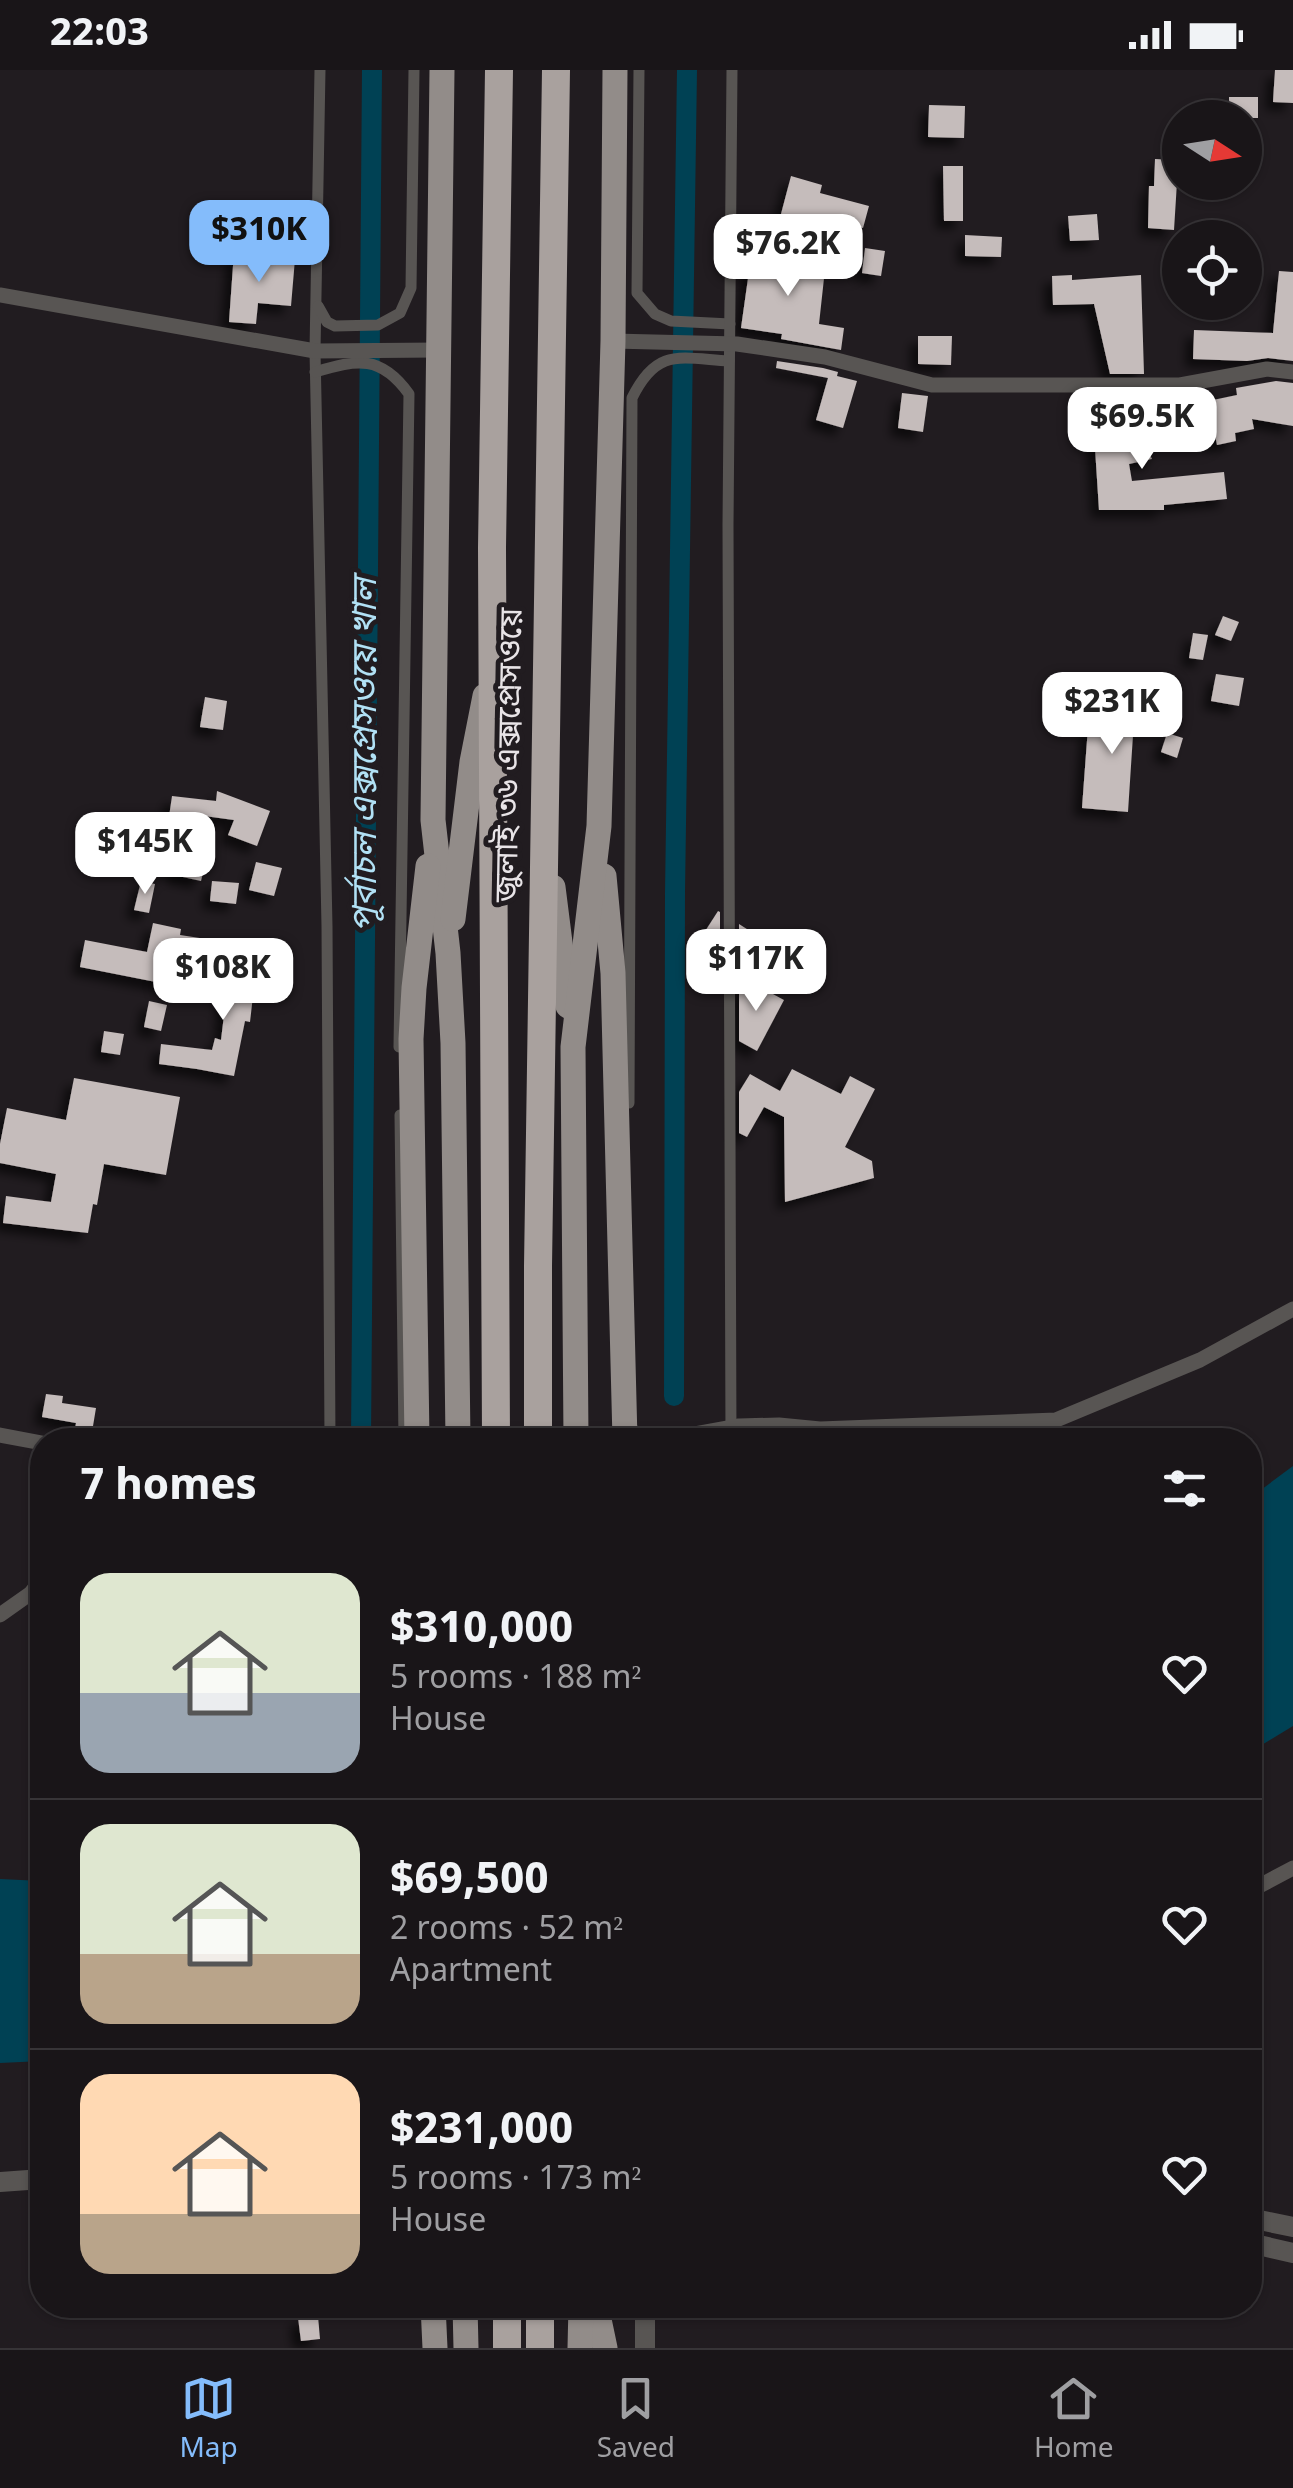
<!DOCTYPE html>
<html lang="en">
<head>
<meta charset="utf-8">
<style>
	body { margin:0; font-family:Georgia,"Noto Sans Bengali",serif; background:#221e21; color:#f1f3f6; height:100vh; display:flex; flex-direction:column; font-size:38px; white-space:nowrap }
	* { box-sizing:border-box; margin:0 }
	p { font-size:32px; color:#9f9fa2 }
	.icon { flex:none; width:55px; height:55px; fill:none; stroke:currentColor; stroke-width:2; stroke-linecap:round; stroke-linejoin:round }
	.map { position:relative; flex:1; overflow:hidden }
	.details { position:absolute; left:30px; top:1358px; width:1232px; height:890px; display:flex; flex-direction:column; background:#191518; border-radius:40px; box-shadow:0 2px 8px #0004,0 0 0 2px #373437 }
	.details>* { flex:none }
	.needle { width:65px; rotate:102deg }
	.buttons { position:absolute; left:1162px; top:30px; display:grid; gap:20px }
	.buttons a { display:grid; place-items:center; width:100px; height:100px; border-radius:50%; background:#191518; box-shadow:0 2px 8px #0004,0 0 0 2px #373437; font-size:50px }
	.price { position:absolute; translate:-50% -85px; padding:0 22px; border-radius:20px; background:#fff; color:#222; font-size:32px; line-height:65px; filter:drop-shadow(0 2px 5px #0008) }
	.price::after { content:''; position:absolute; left:50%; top:60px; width:30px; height:22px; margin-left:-15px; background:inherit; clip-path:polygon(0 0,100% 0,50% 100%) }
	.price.active { background:#84bcfb; color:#111 }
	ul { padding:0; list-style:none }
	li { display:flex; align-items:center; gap:30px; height:250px; padding:0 50px }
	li+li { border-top:2px solid #373437 }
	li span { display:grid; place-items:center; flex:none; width:280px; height:200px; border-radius:30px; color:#555 }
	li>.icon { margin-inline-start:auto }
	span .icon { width:120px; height:120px; fill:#fffc; stroke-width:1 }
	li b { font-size:42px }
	h2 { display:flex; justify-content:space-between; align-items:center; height:120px; padding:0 50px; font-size:42px }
	.status { display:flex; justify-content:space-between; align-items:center; height:70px; padding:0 50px; background:#191518; direction:ltr }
	.status svg { height:28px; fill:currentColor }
	.tab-bar { display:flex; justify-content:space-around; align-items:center; height:140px; border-top:2px solid #373437; background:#191518; font-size:28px; color:#9f9fa2 }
	.tab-bar a { display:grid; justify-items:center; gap:5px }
	.tab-bar .active { color:#84bcfb }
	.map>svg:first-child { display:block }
	.water { fill:#004154 }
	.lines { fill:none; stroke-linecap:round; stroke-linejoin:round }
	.canal { stroke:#004154; stroke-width:20 }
	.building { fill:#c5bcbb; filter:url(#shadow) }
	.pedestrian { stroke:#585553; stroke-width:11 }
	.minor { stroke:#585553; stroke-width:15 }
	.tertiary { stroke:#585553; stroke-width:20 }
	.primary { stroke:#928c89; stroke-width:25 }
	.motorway { stroke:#a9a19e; stroke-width:28 }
	.labels { text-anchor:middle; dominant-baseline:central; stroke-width:10; stroke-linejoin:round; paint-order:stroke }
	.street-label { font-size:32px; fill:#e8e4e7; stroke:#211c20 }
	.water-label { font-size:35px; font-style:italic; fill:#b1e1f5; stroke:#211c20 }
</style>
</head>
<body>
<div class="status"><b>22:03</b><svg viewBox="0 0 49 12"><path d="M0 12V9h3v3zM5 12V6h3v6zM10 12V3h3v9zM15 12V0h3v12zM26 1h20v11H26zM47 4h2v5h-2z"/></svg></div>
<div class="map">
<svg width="1293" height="2278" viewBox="0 0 1293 2278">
	<defs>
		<filter id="shadow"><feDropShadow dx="-8" dy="8" stdDeviation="5" flood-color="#0009"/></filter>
	</defs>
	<rect width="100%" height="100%" fill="#211c20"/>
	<g class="water">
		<path d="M1293 1396V1656L1250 1682V1428Z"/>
		<path d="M0 1809 42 1811V1991L0 1993Z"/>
	</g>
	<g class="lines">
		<g class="canal">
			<path d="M674 1326 675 823 687 0"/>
			<path d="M361 1370 372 0"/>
		</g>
	</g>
	<g class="building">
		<path d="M1275 0H1293V33L1273 32Z"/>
		<rect x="1229" y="27" width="29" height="21"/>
		<path d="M929 35 965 36 964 68 928 67Z"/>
		<path d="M1155 89 1175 90 1174 112H1177L1174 160 1148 158 1149 116H1154Z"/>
		<path d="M943 96H963V151H944Z"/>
		<path d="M791 106 822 115 820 123 869 136 863 158 814 145 811 153 781 144Z"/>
		<path d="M1097 144 1099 170 1070 171 1068 146Z"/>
		<path d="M965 165 1002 167 1001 187 965 186Z"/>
		<path d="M865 178 885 181 881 206 862 203Z"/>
		<path d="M752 180 826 190 819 254 844 258 841 280 781 269 782 264 741 258Z"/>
		<path d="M234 182 295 189 291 236 258 233 256 254 229 252Z"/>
		<path d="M1279 201 1293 202V291L1268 288 1247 291 1193 289 1194 260 1273 263Z"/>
		<path d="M1072 205V210L1141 205 1144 304H1110L1094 234 1053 235 1052 206Z"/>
		<path d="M918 266H952L951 295 918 294Z"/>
		<path d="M777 291 823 298 838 302 837 306 857 311 843 358 816 350 828 308 776 298Z"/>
		<path d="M1276 311 1293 313V356L1252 349 1254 359 1235 363 1236 371 1217 375 1208 331 1237 325 1236 318Z"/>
		<path d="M902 323 928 326 923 362 898 358Z"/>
		<path d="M1132 345 1152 389 1129 394 1132 411 1224 402 1227 429 1164 435V440H1099L1093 347Z"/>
		<path d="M1223 546 1239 552 1231 571 1215 565Z"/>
		<path d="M1193 563 1208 565 1203 590 1189 588Z"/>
		<path d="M1216 604 1244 608 1239 636 1211 631Z"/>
		<path d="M1117 620 1140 624 1139 665H1133L1128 742 1082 738 1088 657 1111 655Z"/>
		<path d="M205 627 227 631 223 660 200 657Z"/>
		<path d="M1167 663 1183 668 1177 688 1161 682Z"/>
		<path d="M217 721 270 741 257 776 228 765 234 750 197 745 196 750 169 747 172 726 216 731Z"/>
		<path d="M177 787 205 794 201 811 174 805Z"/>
		<path d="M256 792 282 798 274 826 249 820Z"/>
		<path d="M141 811 155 814 149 843 134 840Z"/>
		<path d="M212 811 239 813 236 834 210 831Z"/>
		<path d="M718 841 720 842V889L697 874Z"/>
		<path d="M153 853 181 859 180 865 226 872 224 886 173 879 166 914 80 897 85 870 147 882Z"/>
		<path d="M739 854 772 875 751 909 739 901Z"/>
		<path d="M221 890 267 898 264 918 254 917 250 952 245 951 234 1006 197 999 159 994 161 974 212 980 215 968 221 970 228 912 217 911Z"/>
		<path d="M747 910 784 930 757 981 739 971V924Z"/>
		<path d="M149 931 167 935 161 961 144 957Z"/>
		<path d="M104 961 124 964 120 985 101 982Z"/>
		<path d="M792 999 841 1024 850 1006 875 1019 845 1077 872 1091 874 1108 785 1132 784 1047 764 1037 747 1067 739 1063V1022L750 1004 780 1021Z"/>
		<path d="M74 1008 180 1027 166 1105 104 1094 97 1135 93 1134 88 1163 3 1153 6 1126 51 1132 56 1104 0 1093V1074L7 1038 66 1050Z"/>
		<path d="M46 1324 63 1326 62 1333 96 1338 92 1362 75 1359 76 1353 42 1347Z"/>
		<path d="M318 2246 320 2269 301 2271 298 2248Z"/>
	</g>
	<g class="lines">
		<g class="pedestrian">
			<path d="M320 0 315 281 327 856 330 1370"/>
			<path d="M639 0 637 223 655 244 671 251 730 254"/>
			<path d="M318 236 327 252 335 256 378 255 400 243 411 218 414 0"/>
			<path d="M315 302C358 289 381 285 409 324L399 977"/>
			<path d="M629 1033 632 328C657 277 680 288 729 291"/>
			<path d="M400 1045 404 1370"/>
			<path d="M731 1370 728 455 732 0"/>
		</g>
		<g class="minor">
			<path d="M0 225 315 281 438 280"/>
			<path d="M613 271 737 274 825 287 932 315H1180L1267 299 1293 302"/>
			<path d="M624 1356C637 1365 646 1370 662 1370L739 1356 779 1355 820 1359 1056 1350 1200 1290 1293 1239"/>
			<path d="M0 1365 42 1373"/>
			<path d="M0 1545 31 1523 42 1509"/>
			<path d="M1250 1821 1293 1798"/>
		</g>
		<g class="tertiary">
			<path d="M0 2112 42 2109"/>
			<path d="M1250 2148 1293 2157"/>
			<path d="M1250 2173 1293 2183"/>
			<path d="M645 2235V2278"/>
		</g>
		<g class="primary">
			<path d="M442 0 433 750 448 883 453 973 458 1370"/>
			<path d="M604 806 613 903 625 1370"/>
			<path d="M553 817 568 936"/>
			<path d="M453 849 472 692 485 626"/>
			<path d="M417 1370 411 969 414 918 428 796"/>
			<path d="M576 1370 573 977 599 756 613 271 615 0"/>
			<path d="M433 2235 435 2278"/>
			<path d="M465 2235 466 2278"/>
			<path d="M596 2235 605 2278"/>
			<path d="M580 2278 581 2235"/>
		</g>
		<g class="motorway">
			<path d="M496 1370 492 478 499 0"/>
			<path d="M538 1370V1196L556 0"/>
			<path d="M507 2235V2278"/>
			<path d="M540 2235V2278"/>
		</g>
	</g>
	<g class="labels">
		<g class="street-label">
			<text transform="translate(511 685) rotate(-89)">জুলাই ৩৬ এক্সপ্রেসওয়ে</text>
		</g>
		<g class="water-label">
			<text transform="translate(367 685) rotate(-90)">পূর্বাচল এক্সপ্রেসওয়ে খাল</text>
		</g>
	</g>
</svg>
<div class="buttons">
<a><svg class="needle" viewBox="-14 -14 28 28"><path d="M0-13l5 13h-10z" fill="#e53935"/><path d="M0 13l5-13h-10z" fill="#9f9fa2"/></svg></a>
<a><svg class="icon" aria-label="locate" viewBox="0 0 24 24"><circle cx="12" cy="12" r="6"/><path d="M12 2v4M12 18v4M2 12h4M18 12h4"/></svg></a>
</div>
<b class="price active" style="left:259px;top:215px">$310K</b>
<b class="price" style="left:788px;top:229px">$76.2K</b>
<b class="price" style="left:1142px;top:402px">$69.5K</b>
<b class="price" style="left:1112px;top:687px">$231K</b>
<b class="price" style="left:145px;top:827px">$145K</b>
<b class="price" style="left:756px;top:944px">$117K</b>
<b class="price" style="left:223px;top:953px">$108K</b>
<section class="details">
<h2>7 homes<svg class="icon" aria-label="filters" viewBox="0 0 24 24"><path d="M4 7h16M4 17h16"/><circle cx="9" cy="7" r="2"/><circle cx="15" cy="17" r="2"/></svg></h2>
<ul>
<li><span style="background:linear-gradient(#dfe7d0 60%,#9aa5b1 0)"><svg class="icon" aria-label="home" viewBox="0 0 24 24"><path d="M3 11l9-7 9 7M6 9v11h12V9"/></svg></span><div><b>$310,000</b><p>5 rooms · 188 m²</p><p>House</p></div><svg class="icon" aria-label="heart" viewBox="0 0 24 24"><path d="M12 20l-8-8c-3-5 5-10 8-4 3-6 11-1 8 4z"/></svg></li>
<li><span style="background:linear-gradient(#dfe7d0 65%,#b9a48a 0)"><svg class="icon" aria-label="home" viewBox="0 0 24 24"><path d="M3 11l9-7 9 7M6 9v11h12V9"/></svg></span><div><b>$69,500</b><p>2 rooms · 52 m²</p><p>Apartment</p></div><svg class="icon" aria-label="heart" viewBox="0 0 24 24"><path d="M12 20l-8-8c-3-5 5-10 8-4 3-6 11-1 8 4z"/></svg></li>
<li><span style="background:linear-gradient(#ffd9b3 70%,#b9a48a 0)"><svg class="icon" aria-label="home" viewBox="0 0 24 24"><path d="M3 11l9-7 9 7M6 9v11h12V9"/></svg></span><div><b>$231,000</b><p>5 rooms · 173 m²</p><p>House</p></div><svg class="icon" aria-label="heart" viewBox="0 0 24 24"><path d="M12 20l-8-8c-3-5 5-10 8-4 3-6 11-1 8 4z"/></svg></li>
</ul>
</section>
</div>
<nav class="tab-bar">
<a class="active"><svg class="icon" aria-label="map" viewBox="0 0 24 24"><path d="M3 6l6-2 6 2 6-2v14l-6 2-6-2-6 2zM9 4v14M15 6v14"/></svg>Map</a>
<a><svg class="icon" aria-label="saved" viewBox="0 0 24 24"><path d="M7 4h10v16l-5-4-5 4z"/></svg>Saved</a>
<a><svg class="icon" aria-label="home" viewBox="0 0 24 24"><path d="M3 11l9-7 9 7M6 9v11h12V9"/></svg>Home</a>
</nav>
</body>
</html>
